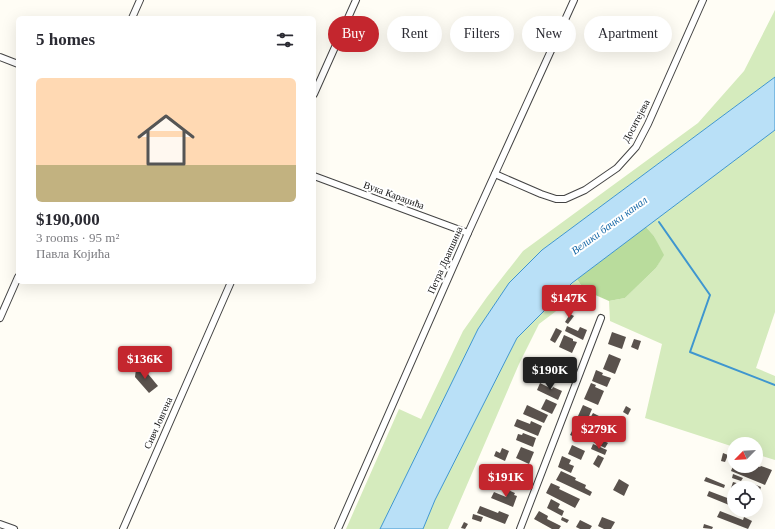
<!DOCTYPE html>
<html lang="en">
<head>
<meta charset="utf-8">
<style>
	body { margin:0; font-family:Georgia,serif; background:#f7f7f7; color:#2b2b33; height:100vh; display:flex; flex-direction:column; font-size:15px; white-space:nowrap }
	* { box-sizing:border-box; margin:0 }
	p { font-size:13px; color:#7c7c81 }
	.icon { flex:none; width:22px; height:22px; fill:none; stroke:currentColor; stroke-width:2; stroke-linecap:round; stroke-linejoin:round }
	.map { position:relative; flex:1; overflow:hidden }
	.panel { position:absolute; left:16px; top:16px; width:300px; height:268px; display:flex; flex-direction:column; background:#fff; border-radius:6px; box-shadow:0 4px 16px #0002 }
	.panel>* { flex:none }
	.top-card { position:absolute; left:328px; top:16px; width:380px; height:36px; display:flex; gap:8px }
	.needle { width:26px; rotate:246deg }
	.fabs { position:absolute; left:727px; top:437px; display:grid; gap:8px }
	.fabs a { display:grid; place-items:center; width:36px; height:36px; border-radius:50%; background:#fff; box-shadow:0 4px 16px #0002; font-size:20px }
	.price { position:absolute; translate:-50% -34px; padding:0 9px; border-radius:4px; background:#c4262e; color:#fff; font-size:13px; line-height:26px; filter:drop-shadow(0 1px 2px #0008) }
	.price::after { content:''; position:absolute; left:50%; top:24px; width:12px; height:9px; margin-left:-6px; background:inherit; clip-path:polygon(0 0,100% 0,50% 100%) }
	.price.selected { background:#222; color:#fff }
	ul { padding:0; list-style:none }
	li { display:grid; align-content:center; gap:8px; height:212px; padding:0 20px }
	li+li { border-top:1px solid #e1e1e2 }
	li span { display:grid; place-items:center; height:124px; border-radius:6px; color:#555 }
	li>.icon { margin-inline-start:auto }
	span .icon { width:72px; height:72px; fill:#fffc; stroke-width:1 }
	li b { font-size:17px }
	h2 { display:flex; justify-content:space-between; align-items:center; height:48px; padding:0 20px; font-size:17px }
	.tag { padding:0 14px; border-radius:18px; background:#fff; box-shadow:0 4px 16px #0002; font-size:14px; line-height:36px }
	.tag.selected { background:#c4262e; color:#fff }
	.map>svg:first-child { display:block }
	.green { fill:#d5ebbd }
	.forest { fill:#b9dc9c }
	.water { fill:#b9e0f7; stroke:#3f96cf }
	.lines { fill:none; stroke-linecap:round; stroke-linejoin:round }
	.stream { stroke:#3f96cf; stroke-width:2 }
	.building { fill:#5a524d }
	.minor-casing { stroke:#444; stroke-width:8 }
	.minor { stroke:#fff; stroke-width:6 }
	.labels { text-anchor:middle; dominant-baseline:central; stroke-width:4; stroke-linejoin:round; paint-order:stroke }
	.street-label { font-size:10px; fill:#111; stroke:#fff }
	.water-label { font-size:11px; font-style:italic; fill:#1768a6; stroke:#fff }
</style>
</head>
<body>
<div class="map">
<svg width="775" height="529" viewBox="0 0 775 529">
	<rect width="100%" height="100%" fill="#fffdf5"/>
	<g class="green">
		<path d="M775 10V77L542 250 509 283 478 329 380 529H346L399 409 421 419 463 331 487 297 523 251 698 123 744 71Z"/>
		<path d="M775 130V312L756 368 775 376V460L756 454V444H734V447L645 418 662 344 610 321 609 301 625 298 656 268 663 255 654 236 646 227Z"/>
		<path d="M577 279 584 290 539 324 519 364 448 529H423L435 500 517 338Z"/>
	</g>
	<path class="forest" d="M646 227 654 236 664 255 656 268 625 298 609 301 584 290 577 279Z"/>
	<path class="water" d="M775 77V130L572 283 517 338 435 500 423 529H380L478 329 509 283 542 250Z"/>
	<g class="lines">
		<path class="stream" d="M659 222 710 295 690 352 775 385"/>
	</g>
	<g class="building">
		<path d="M570 314 574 316 568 324 565 322Z"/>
		<path d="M567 326 578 331 580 327 587 330 583 340 565 331Z"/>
		<path d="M556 328 562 331 555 343 550 340Z"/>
		<path d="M612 332 626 337 622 349 608 344Z"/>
		<path d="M564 335 573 339V341L577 342 572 353 559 347Z"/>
		<path d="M634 339 641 341 638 350 631 347Z"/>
		<path d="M609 354 621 359 615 374 603 369Z"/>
		<path d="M548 361 557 365V367L563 370 561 375 545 368Z"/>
		<path d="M140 368 144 369 158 386 149 393 135 377 136 369Z"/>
		<path d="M596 370 603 373 602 375 611 378 607 387 592 381Z"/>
		<path d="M540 383 552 389 553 387 562 391 558 400 537 390Z"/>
		<path d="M591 383 596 385 595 387 604 391 598 405 584 399Z"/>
		<path d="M546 399 557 404 552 414 541 409Z"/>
		<path d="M527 405 548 415 544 423 523 414Z"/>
		<path d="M583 405 592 409 587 421 578 416Z"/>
		<path d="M626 406 631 409 628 415 623 412Z"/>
		<path d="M593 413 603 418 602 420 608 422 605 428 589 420Z"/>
		<path d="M517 419 530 424 531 421 542 426 538 436 514 426Z"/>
		<path d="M613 420 625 426 623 429 612 422Z"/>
		<path d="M590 423 601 428 599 433 588 427Z"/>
		<path d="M575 425 588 432 584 441 570 435Z"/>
		<path d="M523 433 536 438 533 447 516 440 518 434 522 435Z"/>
		<path d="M590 434 608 443 605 448 587 439Z"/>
		<path d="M593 444 607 450 605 455 591 449Z"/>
		<path d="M572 445 585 451 581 460 568 454Z"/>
		<path d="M521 447 534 452 529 464 516 458Z"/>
		<path d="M502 448 509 451 505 461 494 456 496 451 500 453Z"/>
		<path d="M731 448 734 449V454L729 452Z"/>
		<path d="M723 453 728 455 725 462 721 461Z"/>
		<path d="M598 455 604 458 599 468 593 464Z"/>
		<path d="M562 456 571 460 569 464 574 466 571 473 558 467Z"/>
		<path d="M733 466H757L760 467 761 466 772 470 765 485 731 471Z"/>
		<path d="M561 471 576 478 575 480 586 485 585 488 592 492 590 496 556 480Z"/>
		<path d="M733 474 743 478 741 481 732 478Z"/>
		<path d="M516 476 525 480 522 489 512 486Z"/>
		<path d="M706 477 725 485 724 488 704 481Z"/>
		<path d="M619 479 629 485 624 496 613 490Z"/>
		<path d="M733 482 750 487 751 483 761 487 758 497 756 496V488L734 489 731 488Z"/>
		<path d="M551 483 560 487 559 489 580 499 575 508 546 493Z"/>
		<path d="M508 490 515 493 514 495 517 496 513 507 491 498 494 492 506 497Z"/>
		<path d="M709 491 730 499 731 496 734 497V507L707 496Z"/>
		<path d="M551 499 560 504 558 508 564 511 562 516 547 508Z"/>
		<path d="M480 506 498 513 499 511 509 515 505 524 477 513Z"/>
		<path d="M743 510H755L754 514Z"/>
		<path d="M539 511 548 516 547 519 561 526 559 529H552L534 519Z"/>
		<path d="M720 511 743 520 744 517 752 521 748 529 717 517Z"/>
		<path d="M473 514 483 517 481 522 472 519Z"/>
		<path d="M562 517 569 520 567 523 561 520Z"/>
		<path d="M602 517 615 522 611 529H604L598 526Z"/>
		<path d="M580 520 592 526 590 529H580L576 527Z"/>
		<path d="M464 522 468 524 465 529 461 528Z"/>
		<path d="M704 524 713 527 712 529 703 528Z"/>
	</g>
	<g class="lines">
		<defs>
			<g id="minor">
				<path d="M132 18 140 0"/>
				<path d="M0 57 18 64"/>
				<path d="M314 94 356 0"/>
				<path d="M495 174 541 194 556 199H565L585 190 617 168 636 147 648 124 703 0"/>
				<path d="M314 176 468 233"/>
				<path d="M0 318 18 277"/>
				<path d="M0 524 14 529"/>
				<path d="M123 529 231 282"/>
				<path d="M338 529 468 233 574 0"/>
				<path d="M520 529 601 318"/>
			</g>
		</defs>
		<use href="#minor" class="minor-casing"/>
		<use href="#minor" class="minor"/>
	</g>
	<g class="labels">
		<g class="street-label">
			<text transform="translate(636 121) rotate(-62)">Доситејева</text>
			<text transform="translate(394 195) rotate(20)">Вука Караџића</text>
			<text transform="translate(445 260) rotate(-66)">Петра Драпшина</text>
			<text transform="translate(158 423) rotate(-66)">Сивч Јовгена</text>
		</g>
		<g class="water-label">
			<text transform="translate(609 225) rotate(-36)">Велики бачки канал</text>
		</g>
	</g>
</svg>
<div class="fabs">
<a><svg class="needle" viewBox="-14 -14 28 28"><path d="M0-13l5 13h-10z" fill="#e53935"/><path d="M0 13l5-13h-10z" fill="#7c7c81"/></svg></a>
<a><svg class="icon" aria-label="locate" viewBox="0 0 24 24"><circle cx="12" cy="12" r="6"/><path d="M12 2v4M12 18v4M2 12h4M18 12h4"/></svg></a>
</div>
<b class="price" style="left:569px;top:319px">$147K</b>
<b class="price" style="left:145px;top:380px">$136K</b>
<b class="price selected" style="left:550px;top:391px">$190K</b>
<b class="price" style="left:599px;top:450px">$279K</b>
<b class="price" style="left:506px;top:498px">$191K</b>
<div class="top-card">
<a class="tag selected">Buy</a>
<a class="tag">Rent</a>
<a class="tag">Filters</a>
<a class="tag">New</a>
<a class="tag">Apartment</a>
</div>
<section class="panel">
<h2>5 homes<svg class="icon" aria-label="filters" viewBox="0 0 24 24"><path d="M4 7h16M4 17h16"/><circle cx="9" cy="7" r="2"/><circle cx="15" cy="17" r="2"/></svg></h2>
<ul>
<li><span style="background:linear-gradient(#ffd9b3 70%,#c2b280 0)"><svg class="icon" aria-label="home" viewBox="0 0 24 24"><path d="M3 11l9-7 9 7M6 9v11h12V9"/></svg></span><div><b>$190,000</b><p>3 rooms · 95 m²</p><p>Павла Којића</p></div></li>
</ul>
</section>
</div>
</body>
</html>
